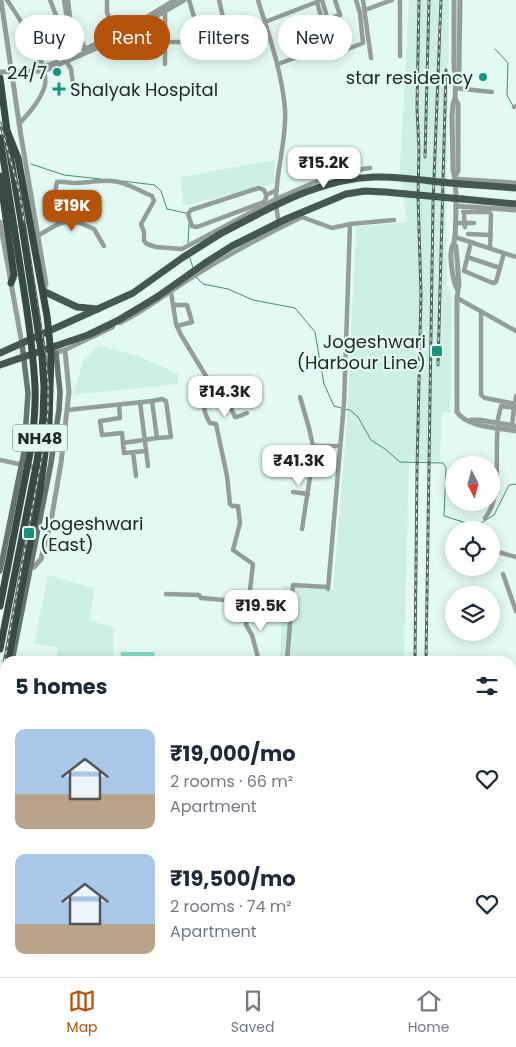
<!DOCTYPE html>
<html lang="en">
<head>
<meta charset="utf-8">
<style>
	body { margin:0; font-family:Poppins,sans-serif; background:#f6f6f7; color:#1f2937; height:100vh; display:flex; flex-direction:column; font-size:19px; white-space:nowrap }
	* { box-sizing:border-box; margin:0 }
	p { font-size:16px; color:#747a83 }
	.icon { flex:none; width:28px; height:28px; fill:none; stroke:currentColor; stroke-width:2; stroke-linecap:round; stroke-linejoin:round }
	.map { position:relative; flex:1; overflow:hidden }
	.panel { position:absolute; left:0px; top:656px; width:516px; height:321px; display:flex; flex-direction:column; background:#fff; border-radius:15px 15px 0 0; box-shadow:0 2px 12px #0003 }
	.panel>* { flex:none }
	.top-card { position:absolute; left:15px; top:15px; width:486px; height:45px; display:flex; gap:10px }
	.needle { width:32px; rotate:174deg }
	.tools { position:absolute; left:445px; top:456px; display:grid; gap:10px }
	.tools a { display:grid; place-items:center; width:55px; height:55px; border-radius:50%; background:#fff; box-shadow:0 2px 12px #0003; font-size:25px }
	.price { position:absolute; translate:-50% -42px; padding:0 11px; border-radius:10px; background:#fff; color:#222; font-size:16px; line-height:32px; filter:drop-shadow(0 1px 2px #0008) }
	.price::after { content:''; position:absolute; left:50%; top:30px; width:15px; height:11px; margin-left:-8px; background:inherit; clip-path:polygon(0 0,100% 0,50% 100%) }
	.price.selected { background:#b45309; color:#fff }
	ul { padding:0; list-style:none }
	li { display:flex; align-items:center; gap:15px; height:125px; padding:0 15px }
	li span { display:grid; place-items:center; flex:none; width:140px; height:100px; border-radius:10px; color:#555 }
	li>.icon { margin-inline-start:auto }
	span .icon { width:60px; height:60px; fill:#fffc; stroke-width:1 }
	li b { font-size:21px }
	h2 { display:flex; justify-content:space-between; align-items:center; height:60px; padding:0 15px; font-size:21px }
	.tag { padding:0 18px; border-radius:22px; background:#fff; box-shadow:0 2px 12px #0003; font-size:18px; line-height:45px }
	.tag.selected { background:#b45309; color:#fff }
	.tabs { display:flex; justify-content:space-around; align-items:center; height:70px; border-top:1px solid #e0e1e3; background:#fff; font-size:14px; color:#747a83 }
	.tabs a { display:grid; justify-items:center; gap:2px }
	.tabs .selected { color:#b45309 }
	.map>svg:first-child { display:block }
	.built { fill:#ceefe5 }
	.green { fill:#7fdfc6 }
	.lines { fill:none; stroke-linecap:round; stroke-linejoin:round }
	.stream { stroke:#418c7a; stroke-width:1 }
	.minor { stroke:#939d9a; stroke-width:4.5 }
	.tertiary { stroke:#939d9a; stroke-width:5 }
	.secondary { stroke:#65746f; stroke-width:5.5 }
	.primary { stroke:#455752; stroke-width:7 }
	.trunk { stroke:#384a46; stroke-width:7 }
	.rail-casing { stroke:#586562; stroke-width:3 }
	.rail { stroke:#e2faf3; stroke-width:1; stroke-dasharray:4; stroke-linecap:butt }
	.primary-bridge { stroke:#455752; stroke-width:7 }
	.trunk-bridge { stroke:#384a46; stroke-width:7 }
	.poi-dot { fill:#17957d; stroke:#e2faf3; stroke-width:2 }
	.labels { text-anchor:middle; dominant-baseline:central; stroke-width:4.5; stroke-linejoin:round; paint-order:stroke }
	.shield { fill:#e2faf3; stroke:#5a6864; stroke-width:1 }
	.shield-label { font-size:16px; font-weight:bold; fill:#202927 }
	.poi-label { font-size:18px; fill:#202927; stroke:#e2faf3; text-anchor:end }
</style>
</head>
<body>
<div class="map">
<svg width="516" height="977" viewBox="0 0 516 977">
	<rect width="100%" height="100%" fill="#e2faf3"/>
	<g class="built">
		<path d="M409 0H449L446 224 447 286 452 296 450 412H442L440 461 409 460 404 661H280L283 585 333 590 347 422 356 227 407 222 400 169Z"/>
		<path d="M275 160 274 184 187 205 183 203 180 177Z"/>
		<path d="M99 345 141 357 178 374V384L73 395 83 362Z"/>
		<path d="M48 575 94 588 90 621 114 627 113 661H56L58 648 34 643Z"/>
		<path d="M279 972 280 977H26L25 973Z"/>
		<path d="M427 972 428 977H305L304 973Z"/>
	</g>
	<path class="green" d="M121 652H155L153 661H120Z"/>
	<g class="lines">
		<g class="stream">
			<path d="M495 49 508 63 507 95 513 106"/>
			<path d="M31 164 64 175 101 179"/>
			<path d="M122 181 155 185 161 191 167 209 186 213"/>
			<path d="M188 243 189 224"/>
			<path d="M190 258 193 268"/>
			<path d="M196 277 203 284 228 289 253 300 295 308 315 332 324 384 334 406 341 408"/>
			<path d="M345 409 350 410 358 417 371 440 385 449 400 462 443 463 446 468 444 516 476 526 494 515 509 485 516 484"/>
		</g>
		<g class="minor">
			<path d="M7 0C19 17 49 65 45 85 41 100 29 113 19 124"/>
			<path d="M50 0 58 20 67 19 64 0"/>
			<path d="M68 0 70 18 87 52"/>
			<path d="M107 0V12L115 37"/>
			<path d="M219 0 226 30"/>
			<path d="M258 0C269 36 282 72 285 109 287 139 276 171 276 201 276 209 278 217 279 224"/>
			<path d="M363 0 371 58"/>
			<path d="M365 10 392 0"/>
			<path d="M327 19 340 15 335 0"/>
			<path d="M195 20 199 36"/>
			<path d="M265 22 322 0 334 40 339 39 342 49 345 50 363 43 360 13 356 0"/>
			<path d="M323 22 294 31 293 34 296 38 325 28"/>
			<path d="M26 30 36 27 39 28 51 44 65 40 74 55"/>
			<path d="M165 42H186L188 41 189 27 195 20 189 0"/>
			<path d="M400 56V0"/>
			<path d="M65 59 71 69 73 84"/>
			<path d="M165 64V11"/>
			<path d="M278 64 329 46 317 2"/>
			<path d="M455 88 492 92"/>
			<path d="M514 107 516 106"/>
			<path d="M266 195 264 190 259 188 191 210 188 214 192 226 197 227 264 202 266 199V195L277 190"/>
			<path d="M463 212H489L491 214 490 248"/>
			<path d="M464 216 465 227"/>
			<path d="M455 223H474"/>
			<path d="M58 224 53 204 57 182C63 181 67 183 73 183 86 183 99 180 112 181 127 182 139 191 152 196L154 201 141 224 144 232V241L147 244 156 247 182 249 276 199 308 185 340 172 370 168"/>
			<path d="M350 224 394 220"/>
			<path d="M468 234 491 235"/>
			<path d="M39 235 58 224 66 222 80 223 94 229 104 246"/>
			<path d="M455 237 516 257"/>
			<path d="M471 242 464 271 493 283 496 282 504 253"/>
			<path d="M467 257 500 268"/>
			<path d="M171 292 176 324 181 335 212 386C207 403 199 405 210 423L216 424 227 476 230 504 232 506H238L240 523 233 550 253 564 246 625 252 635 259 661"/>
			<path d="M457 298 516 331"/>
			<path d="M174 305H187L192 322 177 326"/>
			<path d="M481 312V395L485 398 516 404"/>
			<path d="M120 323C146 310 169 292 194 276 229 254 265 235 302 217L332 228 350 224 344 403 328 589"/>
			<path d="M65 350 113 327"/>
			<path d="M212 386C222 392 231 406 235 417H237L247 413"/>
			<path d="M300 397 309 428 313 446H340"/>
			<path d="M152 401 162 399 166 401 171 437 157 438"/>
			<path d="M140 402 148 466"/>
			<path d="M515 404 516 396"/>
			<path d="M67 410 152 401 157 438 123 443 122 433 102 435 100 421 120 418 119 405"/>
			<path d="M497 423 501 406 514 408 512 425"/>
			<path d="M123 443 124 453 146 451"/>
			<path d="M133 452 136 476"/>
			<path d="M0 460 42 469"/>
			<path d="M295 473 311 475"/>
			<path d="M293 492 308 494"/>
			<path d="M485 518C503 496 494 453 498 426"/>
			<path d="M302 529 312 464 313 446"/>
			<path d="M491 550 516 557"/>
			<path d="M503 574 516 611"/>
			<path d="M166 594 199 595 201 598 248 602"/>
			<path d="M287 661 293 585 328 587"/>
			<path d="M511 928 516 927"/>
			<path d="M511 945H516"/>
			<path d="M476 972 477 977"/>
		</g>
		<g class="tertiary">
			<path d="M1 0 21 136 46 284 43 291"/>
			<path d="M454 0V69L456 75 455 99 453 104 452 116 453 171C456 178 455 186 456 193 456 208 456 222 455 236 455 241 454 243 452 247 449 256 453 281 457 289"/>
			<path d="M84 50 136 24 175 0"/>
			<path d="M37 67H43L57 62"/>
			<path d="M0 72 44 71 115 40 184 0"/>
			<path d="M456 75 459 70 460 0"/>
			<path d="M455 99 458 104V171L455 176"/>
			<path d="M455 179 516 183"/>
			<path d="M456 206 516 210"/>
			<path d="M0 222 22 344"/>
			<path d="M454 244 456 247 459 284 457 298V412C466 427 500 428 516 431"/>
			<path d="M471 420H479L516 426"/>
			<path d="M27 567H34L41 559 51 521 61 463 69 392 65 350 53 353"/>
		</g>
		<g class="secondary">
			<path d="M0 571 24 452 28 393 22 344"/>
			<path d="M12 661 51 463 59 410 60 392 56 353"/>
			<path d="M5 769V781"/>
			<path d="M9 972V977"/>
			<path d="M15 972V977"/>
			<path d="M20 972V977"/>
		</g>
		<g class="primary">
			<path d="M462 184 516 188"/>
			<path d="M462 199 516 204"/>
			<path d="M43 291 77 307 98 309"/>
			<path d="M0 353 133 293 182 258 220 234"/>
			<path d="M0 365 88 335 117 321 157 297"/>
		</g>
		<g class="trunk">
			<path d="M0 78 7 131"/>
			<path d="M6 128 18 158 47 316 51 354 49 423 40 490 8 661"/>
			<path d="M0 138 14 227"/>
			<path d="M8 142 22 226"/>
			<path d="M0 176 14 275 11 283"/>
			<path d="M5 684 2 714 1 817 5 938"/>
			<path d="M5 977V972"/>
		</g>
		<defs>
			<g id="rail">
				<path d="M0 123 19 190 44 347 48 381V411L45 439 0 685"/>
				<path d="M425 157 429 0"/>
				<path d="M438 365 446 70"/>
				<path d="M415 661 417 469 421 294 418 196 419 150 417 108 419 0"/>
				<path d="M426 661 433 204 441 0"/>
				<path d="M0 751 2 693 5 679"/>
				<path d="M0 758 5 977"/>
				<path d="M432 972V977"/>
				<path d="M449 972 450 977"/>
			</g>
		</defs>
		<use href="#rail" class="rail-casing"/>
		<use href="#rail" class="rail"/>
		<g class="primary-bridge">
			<path d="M220 234C269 209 317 179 374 177 403 176 432 182 462 184"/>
			<path d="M157 297 205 263 232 246 286 219 346 194 365 191 385 192 462 199"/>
		</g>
		<g class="trunk-bridge">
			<path d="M0 606 32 443C34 424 36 405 35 386 32 333 22 280 14 227"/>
			<path d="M0 649 37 461 43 418 44 387 42 357 22 226"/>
		</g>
	</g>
	<g class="poi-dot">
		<circle cx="57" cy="72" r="5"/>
		<circle cx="483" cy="77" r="5"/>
		<path d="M56.5 81.5h5v5h5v5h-5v5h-5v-5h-5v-5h5z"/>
		<rect x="431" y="345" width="12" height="12" rx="2.5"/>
		<rect x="23" y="527" width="12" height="12" rx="2.5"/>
	</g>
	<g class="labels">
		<rect class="shield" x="12.5" y="424.5" width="55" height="27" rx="4"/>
		<g class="shield-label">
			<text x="40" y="438">NH48</text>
		</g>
		<g class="poi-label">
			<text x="47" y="72">24/7</text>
			<text x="473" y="77">star residency</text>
			<text x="70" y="89" text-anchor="start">Shalyak Hospital</text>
			<text x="426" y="341">Jogeshwari<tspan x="426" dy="21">(Harbour Line)</tspan></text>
			<text x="40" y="523" text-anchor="start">Jogeshwari<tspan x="40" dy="21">(East)</tspan></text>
		</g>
	</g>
</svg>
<div class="tools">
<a><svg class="needle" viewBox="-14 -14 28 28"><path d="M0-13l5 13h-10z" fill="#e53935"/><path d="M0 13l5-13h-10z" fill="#747a83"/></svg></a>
<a><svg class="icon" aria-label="locate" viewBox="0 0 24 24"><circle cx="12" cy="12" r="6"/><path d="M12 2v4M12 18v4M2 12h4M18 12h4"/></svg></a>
<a><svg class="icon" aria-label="layers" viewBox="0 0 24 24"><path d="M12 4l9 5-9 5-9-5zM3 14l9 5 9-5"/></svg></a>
</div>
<b class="price" style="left:324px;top:189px">₹15.2K</b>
<b class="price selected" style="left:72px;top:232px">₹19K</b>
<b class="price" style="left:225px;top:418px">₹14.3K</b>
<b class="price" style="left:299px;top:487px">₹41.3K</b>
<b class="price" style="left:261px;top:632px">₹19.5K</b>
<div class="top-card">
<a class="tag">Buy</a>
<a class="tag selected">Rent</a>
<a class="tag">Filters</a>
<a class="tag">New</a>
</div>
<section class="panel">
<h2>5 homes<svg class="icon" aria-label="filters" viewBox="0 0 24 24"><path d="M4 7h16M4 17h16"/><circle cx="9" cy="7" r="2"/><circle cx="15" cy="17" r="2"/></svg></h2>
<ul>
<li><span style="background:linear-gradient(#a9c7e8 65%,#b9a48a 0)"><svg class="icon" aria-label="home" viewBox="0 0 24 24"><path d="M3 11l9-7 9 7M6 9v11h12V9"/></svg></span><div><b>₹19,000/mo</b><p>2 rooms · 66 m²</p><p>Apartment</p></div><svg class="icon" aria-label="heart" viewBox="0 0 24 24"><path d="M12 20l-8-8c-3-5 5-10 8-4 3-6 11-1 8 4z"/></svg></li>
<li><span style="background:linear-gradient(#a9c7e8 70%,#b9a48a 0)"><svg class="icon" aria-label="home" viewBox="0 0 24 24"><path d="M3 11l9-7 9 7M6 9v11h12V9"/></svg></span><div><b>₹19,500/mo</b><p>2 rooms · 74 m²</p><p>Apartment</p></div><svg class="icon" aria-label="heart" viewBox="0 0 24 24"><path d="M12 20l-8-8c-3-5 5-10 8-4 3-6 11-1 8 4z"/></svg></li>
</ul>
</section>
</div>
<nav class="tabs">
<a class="selected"><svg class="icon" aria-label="map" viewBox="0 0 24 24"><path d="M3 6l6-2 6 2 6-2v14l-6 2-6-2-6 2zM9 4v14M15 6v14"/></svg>Map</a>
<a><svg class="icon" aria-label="saved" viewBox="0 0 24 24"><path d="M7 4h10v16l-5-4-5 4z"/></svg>Saved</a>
<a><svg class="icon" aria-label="home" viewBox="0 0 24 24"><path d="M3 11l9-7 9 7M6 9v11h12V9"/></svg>Home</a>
</nav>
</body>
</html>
